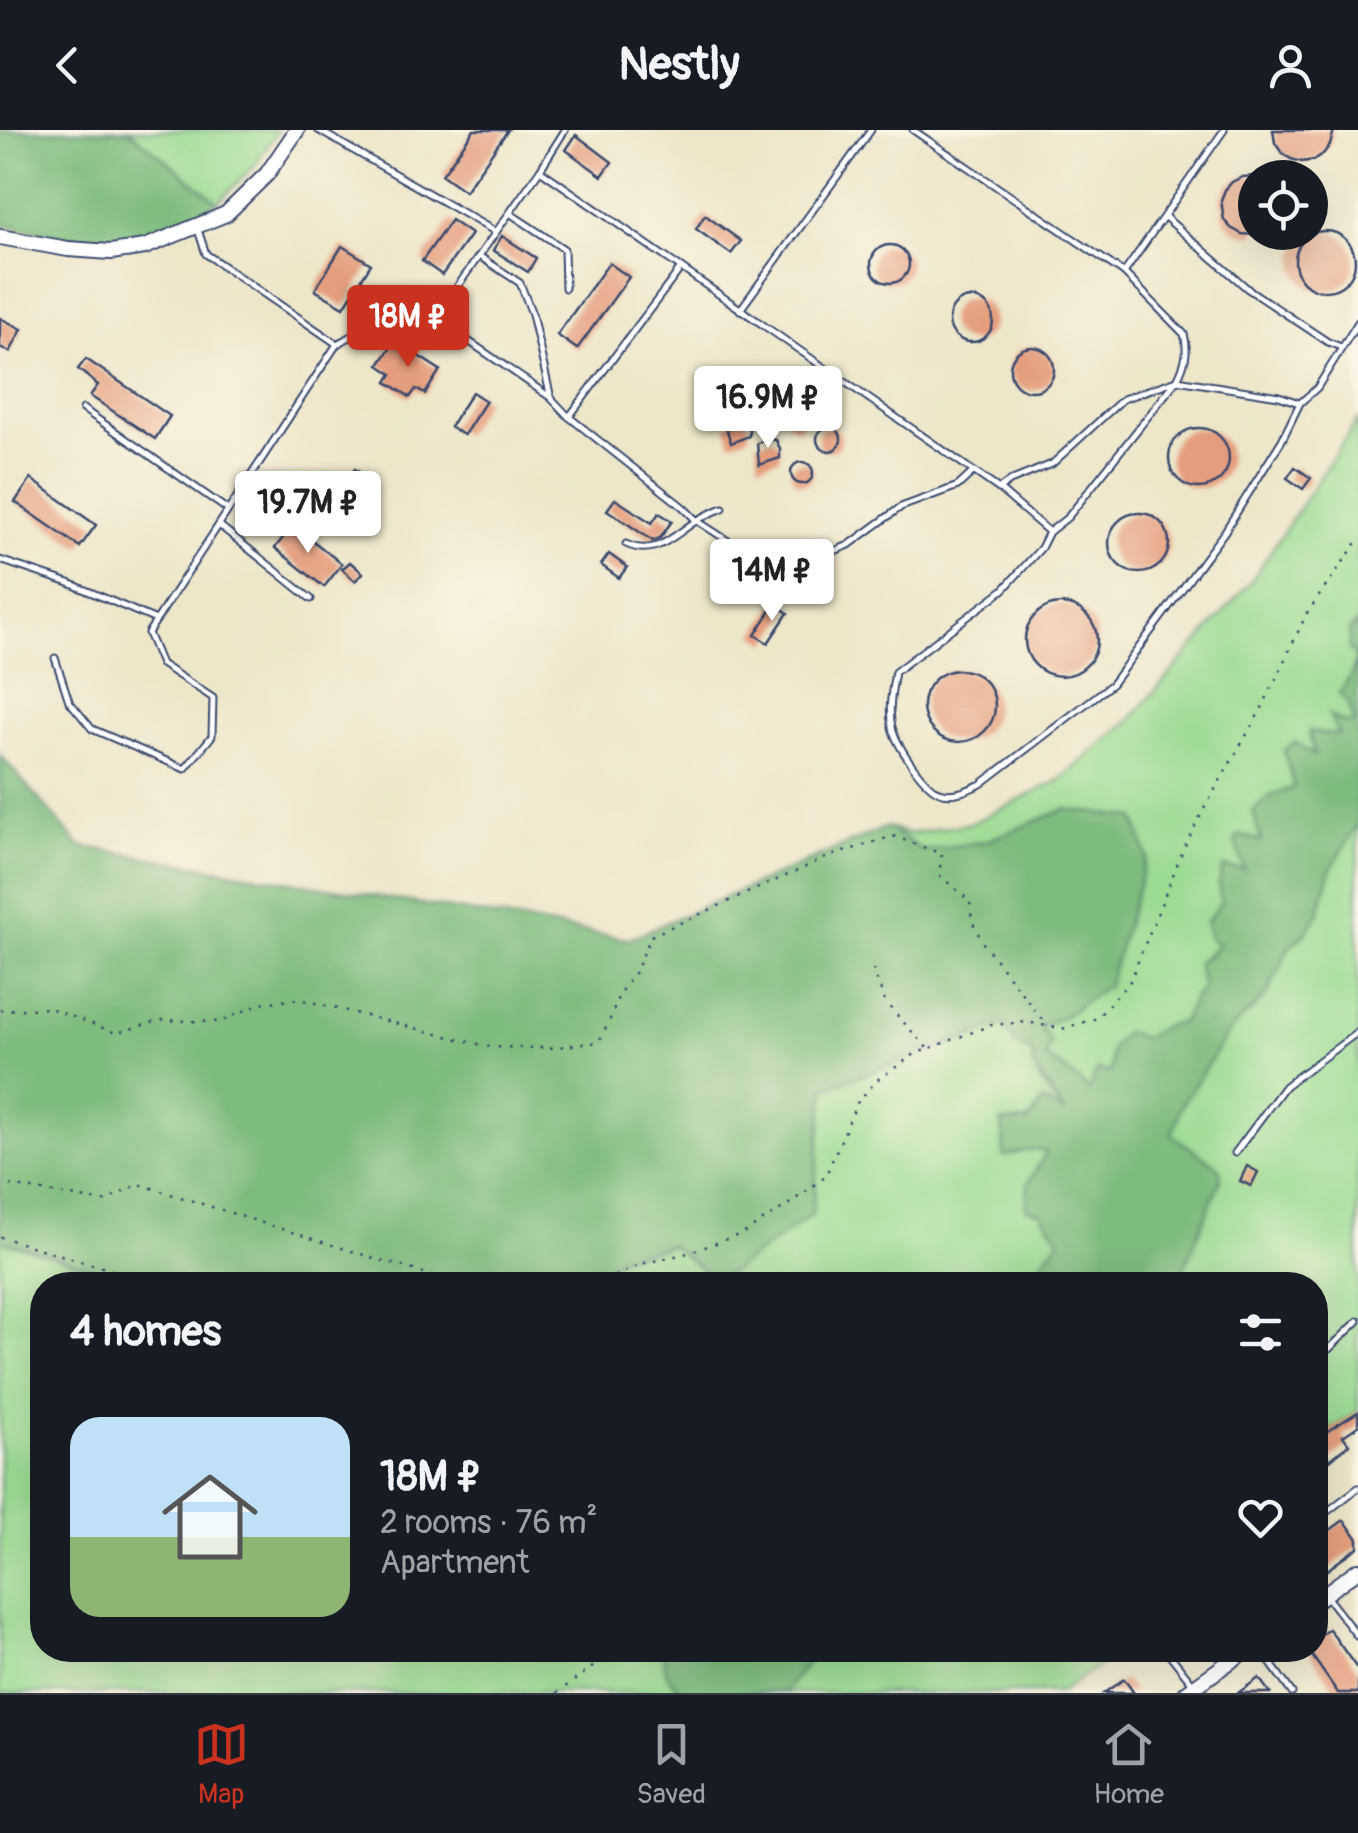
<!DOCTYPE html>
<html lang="en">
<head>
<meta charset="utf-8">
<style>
	body { margin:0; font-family:Pangolin,sans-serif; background:#20242c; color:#f1f3f6; height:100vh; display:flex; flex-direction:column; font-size:38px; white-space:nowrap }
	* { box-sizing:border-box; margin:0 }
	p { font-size:32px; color:#9ea1a6 }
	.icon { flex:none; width:55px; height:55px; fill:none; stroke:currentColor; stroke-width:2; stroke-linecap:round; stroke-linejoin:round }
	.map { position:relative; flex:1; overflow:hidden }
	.side { position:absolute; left:30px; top:1142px; width:1298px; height:390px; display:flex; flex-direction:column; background:#171b24; border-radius:40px; box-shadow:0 10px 40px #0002 }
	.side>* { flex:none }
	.controls { position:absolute; left:1238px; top:30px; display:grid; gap:20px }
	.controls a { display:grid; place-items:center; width:90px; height:90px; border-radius:50%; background:#171b24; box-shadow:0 10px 40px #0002; font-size:50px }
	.price { position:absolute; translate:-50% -85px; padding:0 22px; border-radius:10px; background:#fff; color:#222; font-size:32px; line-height:65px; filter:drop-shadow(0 2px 5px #0008) }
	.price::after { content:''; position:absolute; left:50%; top:60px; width:30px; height:22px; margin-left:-15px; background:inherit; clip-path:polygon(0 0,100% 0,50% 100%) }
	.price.current { background:#c8321e; color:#fff }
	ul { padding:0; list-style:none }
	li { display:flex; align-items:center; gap:30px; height:250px; padding:0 40px }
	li+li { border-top:2px solid #363941 }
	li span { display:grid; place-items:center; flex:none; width:280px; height:200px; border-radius:30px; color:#555 }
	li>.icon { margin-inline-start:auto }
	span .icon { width:120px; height:120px; fill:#fffc; stroke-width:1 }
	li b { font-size:42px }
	h2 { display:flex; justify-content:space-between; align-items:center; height:120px; padding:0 40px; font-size:42px }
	header { display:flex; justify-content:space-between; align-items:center; height:130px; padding:0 40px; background:#171b24; font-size:45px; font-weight:700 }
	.tab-bar { display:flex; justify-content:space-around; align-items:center; height:140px; border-top:2px solid #363941; background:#171b24; font-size:28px; color:#9ea1a6 }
	.tab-bar a { display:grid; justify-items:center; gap:5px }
	.tab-bar .current { color:#c8321e }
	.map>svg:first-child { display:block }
	.green { fill:#9bdc93; stroke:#5b8678; stroke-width:2.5 }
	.forest { fill:#7cbc7d; stroke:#4c766e; stroke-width:2.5 }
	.building { fill:#e59e7d }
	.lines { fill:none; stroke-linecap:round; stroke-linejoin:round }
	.service-casing { stroke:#3a4a6e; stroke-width:9 }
	.tertiary-casing { stroke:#3a4a6e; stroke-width:18 }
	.path { stroke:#3a4a6e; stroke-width:2.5; stroke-dasharray:2.5 8; stroke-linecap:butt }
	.service { stroke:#fff; stroke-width:5 }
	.tertiary { stroke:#fff; stroke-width:14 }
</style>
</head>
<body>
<header><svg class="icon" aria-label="back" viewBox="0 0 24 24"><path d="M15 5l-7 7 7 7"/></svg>Nestly<svg class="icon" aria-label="person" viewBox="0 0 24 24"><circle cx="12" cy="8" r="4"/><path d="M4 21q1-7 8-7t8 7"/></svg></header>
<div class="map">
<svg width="1358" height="1563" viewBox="0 0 1358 1563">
	<rect width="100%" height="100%" fill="#fcf5e5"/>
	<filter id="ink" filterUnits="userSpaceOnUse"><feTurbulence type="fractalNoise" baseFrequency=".01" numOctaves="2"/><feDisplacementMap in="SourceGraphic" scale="20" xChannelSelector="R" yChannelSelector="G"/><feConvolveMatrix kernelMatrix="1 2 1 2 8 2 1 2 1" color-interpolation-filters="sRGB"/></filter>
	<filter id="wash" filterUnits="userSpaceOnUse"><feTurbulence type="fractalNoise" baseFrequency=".0048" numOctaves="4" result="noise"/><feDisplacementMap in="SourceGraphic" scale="40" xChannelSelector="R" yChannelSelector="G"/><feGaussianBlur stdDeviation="2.25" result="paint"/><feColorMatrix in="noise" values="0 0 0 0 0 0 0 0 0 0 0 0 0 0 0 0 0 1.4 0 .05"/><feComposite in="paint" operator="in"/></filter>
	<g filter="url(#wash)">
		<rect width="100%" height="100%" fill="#ede6c9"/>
		<g class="green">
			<path d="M128 0H278L254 37 218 72Z"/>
			<path d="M1358 290V491L1349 501C1358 534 1358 535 1340 564L1348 571 1354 594 1345 593 1331 586 1340 605 1323 604 1315 626 1284 620 1294 657 1267 668 1262 712 1221 772 1219 814 1197 833 1204 858 1194 868 1182 892C1142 901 1120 936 1089 960L1064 939 1045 927 1039 897 1063 887 1066 679 987 711 923 721 887 697 909 704 972 693 1060 650 1129 591 1251 451Z"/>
			<path d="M1358 694V1282L1315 1309V1155H1177L1221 1048 1171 1005 1182 974 1229 901 1266 866 1290 816 1304 804 1318 785 1331 738Z"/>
			<path d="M1004 895 1015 913 1033 923C1031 946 1054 969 1067 987L1002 993 1036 1019 1047 1021 1028 1053 1041 1083 1061 1110 1043 1130 1034 1155H590L620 1127 812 1085 825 958Z"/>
			<path d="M0 1110 148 1155H42V1520H1122L1060 1563H0Z"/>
		</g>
		<g class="forest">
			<path d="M0 0H128L218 72C205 80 192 91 178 98 119 124 61 105 0 95Z"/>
			<path d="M1358 492V694L1331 738 1318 785 1304 804 1290 816 1266 866 1229 901 1182 974 1172 1005 1219 1037 1221 1048 1177 1155H1034L1043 1130 1060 1110 1041 1083 1026 1078 1028 1053 1047 1022 1036 1019 1004 1026 1002 992H1028L1043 971 1065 983 1032 934 1033 923 1015 913 1004 895 825 958 812 1085 717 1152 671 1115 620 1127 590 1155H148L0 1110V625L80 716 629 809 887 697 923 721 987 711 1066 679 1135 688 1147 726 1108 855 1063 887 1040 897 1051 911 1045 927 1064 939 1089 960 1097 940 1111 942V919L1125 902 1145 908 1164 896 1182 892 1194 868 1203 858 1197 833 1211 823 1218 814 1209 808 1206 792 1221 772C1218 761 1219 747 1223 737L1244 739 1235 710 1240 705 1261 711 1253 681 1267 668 1294 657 1284 620 1295 612 1314 625 1309 601 1323 604H1339L1329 585 1345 593H1354L1348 571 1339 564 1353 543 1358 528 1349 520V501Z"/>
			<path d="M662 1520H817L785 1562 683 1563 667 1545Z"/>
		</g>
		<g id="blocks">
			<g class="building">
				<path d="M474 0H508L465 61 442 45Z"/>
				<path d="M1273 0H1334L1330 15 1323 24 1314 30 1302 32 1291 29 1282 23 1275 13Z"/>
				<path d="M576 5 612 32 602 46 566 20Z"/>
				<path d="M1255 46V105L1242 104 1231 98 1224 90 1221 70 1225 60 1232 52 1242 47Z"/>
				<path d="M705 85 741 111 731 124 696 99Z"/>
				<path d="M451 90 471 104 442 145 422 131Z"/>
				<circle cx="1325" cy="131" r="30"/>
				<path d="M502 106 536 128 528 142 493 120Z"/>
				<circle cx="890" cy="134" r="19"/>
				<path d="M342 116 371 134 344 177 315 160Z"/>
				<path d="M609 133 629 147 577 219 557 205Z"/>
				<circle cx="971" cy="190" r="22"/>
				<path d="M0 188 22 199 10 222 0 217Z"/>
				<path d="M395 211 440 240 425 264 416 259 410 267 387 252 392 244 379 235Z"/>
				<circle cx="1032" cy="239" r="22"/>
				<path d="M86 229 170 286 155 309 90 266 98 255 78 239Z"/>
				<path d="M760 254 770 261V279L765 274 762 277H753L748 272 749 260Z"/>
				<path d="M472 262 486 271 464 305 450 297Z"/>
				<path d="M791 276 798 278 802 284V293L797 299 779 286 780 279Z"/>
				<path d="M734 288 745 289 749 296V306L731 313 726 297Z"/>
				<circle cx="829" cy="309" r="12"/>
				<circle cx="1199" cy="328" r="30"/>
				<path d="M768 309 776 310 780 319V328L759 335 757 313Z"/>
				<circle cx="802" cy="343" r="11"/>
				<path d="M1295 337 1311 348 1303 359 1287 348Z"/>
				<path d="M355 339 370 350 362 362 346 350Z"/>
				<path d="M31 349 96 395 80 417 15 372Z"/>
				<path d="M615 369 652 393 659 383 672 391 660 408 653 411 607 380Z"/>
				<circle cx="1139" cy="413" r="30"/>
				<path d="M293 395 342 434 324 457 275 418Z"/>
				<path d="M609 424 627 437 619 448 601 435Z"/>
				<path d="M350 432 363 443 355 451 342 439Z"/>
				<circle cx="1061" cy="510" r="36"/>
				<path d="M775 474 788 483 768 513 755 505Z"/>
				<circle cx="959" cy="576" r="36"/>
				<path d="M1247 1036 1258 1042 1251 1056 1240 1051Z"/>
				<path d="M1358 1282V1296L1343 1306 1349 1314 1330 1330 1324 1320 1315 1325V1309Z"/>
				<path d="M1344 1390 1358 1409V1417L1315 1449V1411Z"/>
				<path d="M1329 1499 1358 1540V1563H1338L1308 1520H1315V1509Z"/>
				<path d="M1259 1548 1270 1563H1238Z"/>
				<path d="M1124 1549 1134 1563H1104Z"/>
			</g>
		</g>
	</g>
	<g filter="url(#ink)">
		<use href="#blocks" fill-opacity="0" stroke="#3a4a6e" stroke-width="2.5"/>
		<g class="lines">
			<defs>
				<g id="service">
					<path d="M318 0 496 102"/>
					<path d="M913 0 1124 143 1184 204C1189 222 1185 234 1177 250L1068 387 1049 402 1041 418 1003 460 895 542C892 560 888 579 892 597 896 614 925 660 943 663 956 666 970 659 981 654L1112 554 1225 401 1282 310 1300 273 1317 258 1358 192"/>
					<path d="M540 40 999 359 1049 402"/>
					<path d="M511 84 564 119 565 158"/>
					<path d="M1165 87 1248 159 1328 212 1341 217"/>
					<path d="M197 97 206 124 337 214 370 196 413 199 435 188 540 40 565 0"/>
					<path d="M479 126 520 153 532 184 550 264"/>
					<path d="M1124 143 1224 0"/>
					<path d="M740 180 871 0"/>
					<path d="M435 188 550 267 569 287 683 377 696 390 779 444 849 415 901 377 958 356 973 342"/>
					<path d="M83 279 228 380"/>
					<path d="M569 287 681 138"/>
					<path d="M999 359 1010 351 1052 334 1123 269 1177 250 1279 266 1299 273"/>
					<path d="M219 395 311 469"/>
					<path d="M626 414C654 427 671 408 693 393 702 387 713 382 723 378"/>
					<path d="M0 430 69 453 156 490"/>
					<path d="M55 528 69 571 92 599 185 639 212 606 213 568 161 534 148 503 337 214"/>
					<path d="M1235 1023 1285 956 1358 902"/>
					<path d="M1329 1219 1358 1191"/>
					<path d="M1315 1391 1358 1358"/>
					<path d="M1326 1466 1358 1507"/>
					<path d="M1166 1520 1193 1554"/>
					<path d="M1261 1520 1292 1563"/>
				</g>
				<g id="tertiary">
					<path d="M0 107 68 119 111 122 145 117 226 84 267 44 297 0"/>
					<path d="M1315 1471 1358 1440"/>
					<path d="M1186 1563 1246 1520"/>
				</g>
			</defs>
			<use href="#service" class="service-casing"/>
			<use href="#tertiary" class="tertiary-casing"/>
			<g class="path">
				<path d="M873 839 885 872 927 918"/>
				<path d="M0 880 50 878 116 903 162 890 221 892 261 873 299 869 490 917 549 918 599 912 612 885 619 864 637 839 651 806 828 727 893 706 942 724 939 745 970 771 972 791 983 813 1047 896"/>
				<path d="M0 1053 103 1072 139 1054 380 1130 454 1152 472 1155"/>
				<path d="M0 1107 163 1155"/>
				<path d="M596 1155 641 1134 688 1123 744 1103 789 1074 825 1047 857 973 877 950 915 924 991 895 1027 892 1062 899 1097 888 1130 851 1184 718 1206 675 1262 578 1307 483 1358 411"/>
				<path d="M557 1563 594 1536 602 1520"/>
			</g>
			<use href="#service" class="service"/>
			<use href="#tertiary" class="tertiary"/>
		</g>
	</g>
</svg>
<div class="controls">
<a><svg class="icon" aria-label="locate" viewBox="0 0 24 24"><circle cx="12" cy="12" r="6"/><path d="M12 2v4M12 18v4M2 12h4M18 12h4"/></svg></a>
</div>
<b class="price current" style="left:408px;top:240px">18M ₽</b>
<b class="price" style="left:768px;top:321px">16.9M ₽</b>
<b class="price" style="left:308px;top:426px">19.7M ₽</b>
<b class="price" style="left:772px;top:494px">14M ₽</b>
<section class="side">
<h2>4 homes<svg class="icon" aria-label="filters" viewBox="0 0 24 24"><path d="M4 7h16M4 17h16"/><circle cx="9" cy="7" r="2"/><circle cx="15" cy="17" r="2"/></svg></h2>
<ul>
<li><span style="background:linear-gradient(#bfe0f5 60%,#8fb573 0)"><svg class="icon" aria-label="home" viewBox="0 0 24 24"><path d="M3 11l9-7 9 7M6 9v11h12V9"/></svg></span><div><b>18M ₽</b><p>2 rooms · 76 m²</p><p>Apartment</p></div><svg class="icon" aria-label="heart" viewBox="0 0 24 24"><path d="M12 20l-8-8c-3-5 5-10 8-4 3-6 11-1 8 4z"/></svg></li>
</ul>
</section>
</div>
<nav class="tab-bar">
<a class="current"><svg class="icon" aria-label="map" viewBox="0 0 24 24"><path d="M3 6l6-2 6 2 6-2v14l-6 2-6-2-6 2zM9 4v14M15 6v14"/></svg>Map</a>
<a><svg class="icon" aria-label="saved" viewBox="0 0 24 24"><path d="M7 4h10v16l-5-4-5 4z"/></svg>Saved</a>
<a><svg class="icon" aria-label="home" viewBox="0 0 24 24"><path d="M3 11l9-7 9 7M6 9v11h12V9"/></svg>Home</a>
</nav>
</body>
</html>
